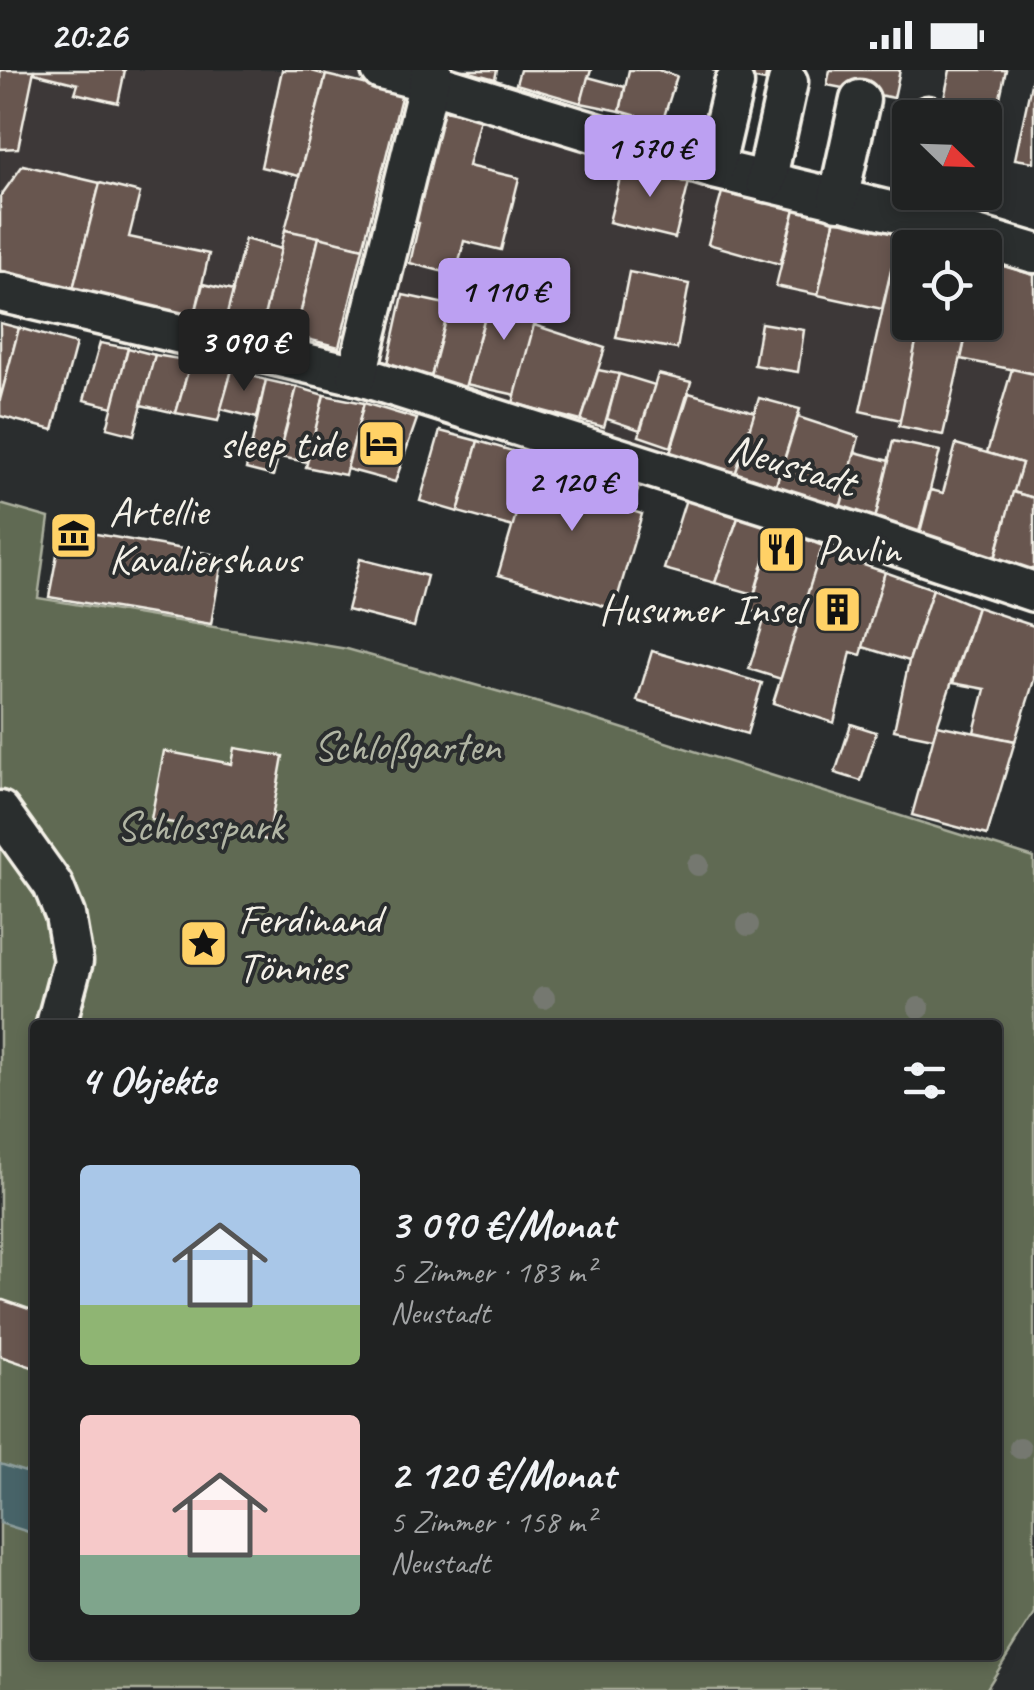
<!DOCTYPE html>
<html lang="de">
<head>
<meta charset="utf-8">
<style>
	body { margin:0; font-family:Caveat,sans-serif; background:#2d2f2f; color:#f1f3f6; height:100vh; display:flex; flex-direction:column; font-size:38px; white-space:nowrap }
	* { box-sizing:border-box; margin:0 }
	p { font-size:32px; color:#a2a4a5 }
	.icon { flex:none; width:55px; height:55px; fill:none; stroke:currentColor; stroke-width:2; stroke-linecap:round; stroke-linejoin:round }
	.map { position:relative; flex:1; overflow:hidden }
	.panel { position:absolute; left:30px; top:950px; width:972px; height:640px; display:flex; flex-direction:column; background:#202222; border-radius:10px; box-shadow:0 5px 15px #0003,0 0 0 2px #3d3f40 }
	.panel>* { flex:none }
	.needle { width:65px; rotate:113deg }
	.fabs { position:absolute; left:892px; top:30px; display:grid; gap:20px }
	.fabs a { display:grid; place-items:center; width:110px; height:110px; border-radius:10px; background:#202222; box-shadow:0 5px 15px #0003,0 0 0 2px #3d3f40; font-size:50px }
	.price { position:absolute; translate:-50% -85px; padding:0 22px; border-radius:10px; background:#bca0f2; color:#111; font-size:32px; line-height:65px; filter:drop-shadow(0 2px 5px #0008) }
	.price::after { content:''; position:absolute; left:50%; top:60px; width:30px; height:22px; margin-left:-15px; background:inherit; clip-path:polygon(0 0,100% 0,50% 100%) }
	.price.current { background:#222; color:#fff }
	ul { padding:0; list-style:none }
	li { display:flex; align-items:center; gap:30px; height:250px; padding:0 50px }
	li span { display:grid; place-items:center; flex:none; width:280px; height:200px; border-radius:10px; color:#555 }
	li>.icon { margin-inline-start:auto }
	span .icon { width:120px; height:120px; fill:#fffc; stroke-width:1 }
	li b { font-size:42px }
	h2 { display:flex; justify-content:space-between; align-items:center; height:120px; padding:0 50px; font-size:42px }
	.status { display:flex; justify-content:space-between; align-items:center; height:70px; padding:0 50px; background:#202222; direction:ltr }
	.status svg { height:28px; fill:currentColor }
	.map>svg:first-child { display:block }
	.built { fill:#3c3938 }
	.green { fill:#606b52; stroke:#aaae9d; stroke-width:2.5; fill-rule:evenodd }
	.water { fill:#466467; stroke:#8c9c9b; stroke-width:2.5 }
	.building { fill:#675650; stroke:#f4f1e8; stroke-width:2.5 }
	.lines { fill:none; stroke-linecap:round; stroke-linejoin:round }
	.minor-casing { stroke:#f4f1e8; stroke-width:45 }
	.minor { stroke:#2a2d2e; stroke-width:38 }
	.tree { fill:#74786f }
	.labels { text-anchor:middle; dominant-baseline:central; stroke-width:8; stroke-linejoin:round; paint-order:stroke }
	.poi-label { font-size:42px; fill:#f4f1e8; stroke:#2a2d2e; text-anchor:start }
	.street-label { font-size:42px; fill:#f4f1e8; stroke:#2a2d2e }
	.park-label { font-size:42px; fill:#b1b5a4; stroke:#2a2d2e }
</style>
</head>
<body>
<div class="status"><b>20:26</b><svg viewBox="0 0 49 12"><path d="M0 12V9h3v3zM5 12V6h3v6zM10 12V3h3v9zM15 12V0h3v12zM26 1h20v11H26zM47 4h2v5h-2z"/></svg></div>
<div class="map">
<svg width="1034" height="1620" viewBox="0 0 1034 1620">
	<rect width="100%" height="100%" fill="#2a2d2e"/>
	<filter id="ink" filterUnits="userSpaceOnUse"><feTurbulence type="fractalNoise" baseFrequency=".01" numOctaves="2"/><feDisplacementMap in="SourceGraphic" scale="20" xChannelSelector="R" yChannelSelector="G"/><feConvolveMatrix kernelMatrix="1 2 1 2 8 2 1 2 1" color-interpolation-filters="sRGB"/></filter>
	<g filter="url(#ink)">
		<g class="built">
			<path d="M0 0H359L420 14 351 297 0 218Z"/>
			<path d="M433 19 981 177 910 178V252H985V179L1034 193V515L367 299Z"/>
		</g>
		<path class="green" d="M0 434 49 448 38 528 347 579 564 640 1034 788V1543L986 1620H0ZM35 955H998V1585H35Z"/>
		<path class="water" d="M0 1394 35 1405V1464L0 1453Z"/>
		<g class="building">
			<path d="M0 0H34L18 78 0 79Z"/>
			<path d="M34 0H125L118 33 75 23 78 14 34 3Z"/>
			<path d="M282 0H308L326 5 299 106 261 97Z"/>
			<path d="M462 0H497L495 9Z"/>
			<path d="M520 0H591L581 33 516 14Z"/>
			<path d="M629 0H658L677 6 662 53 620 41Z"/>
			<path d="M712 0H767L765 11Z"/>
			<path d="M830 0H900L894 28 827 15Z"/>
			<path d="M950 0H1006L986 92 985 48H940Z"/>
			<path d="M1034 0V92L1015 89Z"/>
			<path d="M326 5 402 23 363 178 285 160Z"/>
			<path d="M588 7 625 17 620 41 581 33Z"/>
			<path d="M440 39 480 48 468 96 519 108 501 180 464 171 456 205 410 193 419 153 413 152Z"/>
			<path d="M624 92 690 108 675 168 609 152Z"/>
			<path d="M23 95 100 113 72 223 0 213V127Z"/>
			<path d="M100 113 140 123 129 167 209 184 194 249 72 223Z"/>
			<path d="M724 115 796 135 780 194 708 174Z"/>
			<path d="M796 135 835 148 818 225 776 216Z"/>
			<path d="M835 148 900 162 882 239 818 225Z"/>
			<path d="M285 160 319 167 295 266 261 258Z"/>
			<path d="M900 162 934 176 910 178V252H920L901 350 860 341Z"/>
			<path d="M319 167 363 178 339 277 295 266Z"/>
			<path d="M245 169 281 179 261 258 226 248Z"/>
			<path d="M985 190 1034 205V304L961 289 969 252H985Z"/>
			<path d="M629 202 689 214 677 279 616 268Z"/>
			<path d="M203 214 233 221 226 248 196 241Z"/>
			<path d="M493 219 541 234 516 325 466 314Z"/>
			<path d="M403 225 450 235 430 311 387 298Z"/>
			<path d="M450 235 485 246 464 321 430 311Z"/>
			<path d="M920 252H969L943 365 899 356Z"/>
			<path d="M0 253 19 258 0 330Z"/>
			<path d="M761 253 804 260 798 302 754 295Z"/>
			<path d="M534 255 605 278 581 351 513 333Z"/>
			<path d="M19 258 76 274 53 360 0 346V330Z"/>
			<path d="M100 273 128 278 113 337 84 330Z"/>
			<path d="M128 278 155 285 134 365 107 358Z"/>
			<path d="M155 285 191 291 176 343 141 335Z"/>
			<path d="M191 291 232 300 218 351 176 343Z"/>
			<path d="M1012 299 1034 304V428L1013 422 1022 393 987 383Z"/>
			<path d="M232 300 266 310 257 348 221 339Z"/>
			<path d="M598 300 619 304 604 357 581 351Z"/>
			<path d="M619 304 655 315 640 360 607 349Z"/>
			<path d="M658 304 691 312 671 377 639 366Z"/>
			<path d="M266 310 297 317 273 406 246 399Z"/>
			<path d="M297 317 324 325 308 392 279 387Z"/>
			<path d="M689 323 755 342 735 405 669 386Z"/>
			<path d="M324 325 364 333 345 405 306 397Z"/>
			<path d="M759 328 800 339 772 428 732 415Z"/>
			<path d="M364 333 417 349 395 412 347 399Z"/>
			<path d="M798 347 859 367 838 447 772 428Z"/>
			<path d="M440 361 478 371 458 442 420 431Z"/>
			<path d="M478 371 533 387 513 457 458 442Z"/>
			<path d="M893 371 940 381 919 462 875 449Z"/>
			<path d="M956 374 1022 393 994 491 918 470 931 420 943 423Z"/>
			<path d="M855 382 889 391 873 457 838 447Z"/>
			<path d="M533 387 638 419 632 441 642 444 614 539 498 505Z"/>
			<path d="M1013 422 1034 428V509L993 497Z"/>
			<path d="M686 429 739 445 715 513 664 499Z"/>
			<path d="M739 445 774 457 754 524 715 513Z"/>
			<path d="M774 457 823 476 781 609 749 599 766 544 750 540Z"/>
			<path d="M62 458 223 486 211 554 49 527Z"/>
			<path d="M821 481 885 502 861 585 851 582 834 653 773 633Z"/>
			<path d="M360 489 427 506 414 557 347 540Z"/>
			<path d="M885 502 933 519 909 591 863 577Z"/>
			<path d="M933 519 977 537 933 668 894 660 909 591Z"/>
			<path d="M977 537 1034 556V610L1015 671 974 662 985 619 953 613Z"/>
			<path d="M652 581 762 613 747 664 637 631Z"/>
			<path d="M851 654 876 662 861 711 835 703Z"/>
			<path d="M937 655 1015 671 987 765 912 745Z"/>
			<path d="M235 678 283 686 268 770 151 749 164 681 232 694Z"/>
			<path d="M0 1229 35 1241V1298L0 1286Z"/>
		</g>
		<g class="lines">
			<defs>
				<g id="minor">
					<path d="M381 0 429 12 714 99 906 145 1034 183"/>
					<path d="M928 48V46"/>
					<path d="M714 99 734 14"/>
					<path d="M766 112 788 12"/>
					<path d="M838 130 860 30"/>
					<path d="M0 222 357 305 857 463 1034 522"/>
					<path d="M357 305 432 0"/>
					<path d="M0 741 53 815 65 845 73 891 56 955"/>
				</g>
			</defs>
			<use href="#minor" class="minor-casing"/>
			<use href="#minor" class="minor"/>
		</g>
		<g class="tree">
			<circle cx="381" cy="679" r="11"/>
			<circle cx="698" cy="795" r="11"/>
			<circle cx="748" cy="855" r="11"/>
			<circle cx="544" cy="928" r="11"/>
			<circle cx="919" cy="938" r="11"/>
			<circle cx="1020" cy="1378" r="11"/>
		</g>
	</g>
	<defs>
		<symbol id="hotel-square" viewBox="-11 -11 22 22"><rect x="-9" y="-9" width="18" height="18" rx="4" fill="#ffd166" stroke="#2a2d2e"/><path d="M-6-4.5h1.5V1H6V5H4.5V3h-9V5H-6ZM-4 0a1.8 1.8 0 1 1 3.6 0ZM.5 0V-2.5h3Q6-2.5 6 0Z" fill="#111"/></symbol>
		<symbol id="museum-square" viewBox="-11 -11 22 22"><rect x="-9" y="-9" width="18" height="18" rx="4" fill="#ffd166" stroke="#2a2d2e"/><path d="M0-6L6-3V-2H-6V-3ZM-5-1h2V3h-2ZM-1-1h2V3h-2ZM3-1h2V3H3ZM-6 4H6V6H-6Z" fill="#111"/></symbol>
		<symbol id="restaurant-square" viewBox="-11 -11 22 22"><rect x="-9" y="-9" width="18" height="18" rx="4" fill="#ffd166" stroke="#2a2d2e"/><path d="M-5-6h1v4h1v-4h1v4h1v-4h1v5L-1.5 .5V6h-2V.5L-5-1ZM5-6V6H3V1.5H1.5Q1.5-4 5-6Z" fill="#111"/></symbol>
		<symbol id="building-square" viewBox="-11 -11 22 22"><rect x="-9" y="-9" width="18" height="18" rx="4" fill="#ffd166" stroke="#2a2d2e"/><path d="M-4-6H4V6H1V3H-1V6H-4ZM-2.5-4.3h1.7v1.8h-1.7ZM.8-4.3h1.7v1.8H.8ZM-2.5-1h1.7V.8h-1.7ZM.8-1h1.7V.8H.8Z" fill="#111"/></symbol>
		<symbol id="sight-square" viewBox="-11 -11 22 22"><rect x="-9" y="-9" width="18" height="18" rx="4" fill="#ffd166" stroke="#2a2d2e"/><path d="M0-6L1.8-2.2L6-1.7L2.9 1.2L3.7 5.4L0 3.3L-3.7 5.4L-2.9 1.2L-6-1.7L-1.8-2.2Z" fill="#111"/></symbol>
	</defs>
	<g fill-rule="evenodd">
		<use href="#hotel-square" x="354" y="346" width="55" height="55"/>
		<use href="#museum-square" x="46" y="438" width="55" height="55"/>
		<use href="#restaurant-square" x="754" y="452" width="55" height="55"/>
		<use href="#building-square" x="810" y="512" width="55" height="55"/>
		<use href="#sight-square" x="176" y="846" width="55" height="55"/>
	</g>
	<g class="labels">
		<g class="poi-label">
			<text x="346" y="374" text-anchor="end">sleep tide</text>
			<text x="109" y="441">Artellie<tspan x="109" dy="48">Kavaliershaus</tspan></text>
			<text x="817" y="479">Pavlin</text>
			<text x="803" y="539" text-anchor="end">Husumer Insel</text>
			<text x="238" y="849">Ferdinand<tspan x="238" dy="48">Tönnies</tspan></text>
		</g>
		<g class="street-label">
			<text transform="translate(792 395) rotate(17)">Neustadt</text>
		</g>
		<g class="park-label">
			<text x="407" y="676">Schloßgarten</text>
			<text x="200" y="756">Schlosspark</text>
		</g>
	</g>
</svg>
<div class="fabs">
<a><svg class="needle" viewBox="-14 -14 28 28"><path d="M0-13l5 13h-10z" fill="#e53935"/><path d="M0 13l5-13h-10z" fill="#a2a4a5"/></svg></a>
<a><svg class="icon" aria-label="locate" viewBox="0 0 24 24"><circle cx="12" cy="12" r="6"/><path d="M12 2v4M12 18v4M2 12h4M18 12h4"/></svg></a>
</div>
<b class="price" style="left:650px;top:130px">1 570 €</b>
<b class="price" style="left:504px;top:273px">1 110 €</b>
<b class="price current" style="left:244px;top:324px">3 090 €</b>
<b class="price" style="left:572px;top:464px">2 120 €</b>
<section class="panel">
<h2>4 Objekte<svg class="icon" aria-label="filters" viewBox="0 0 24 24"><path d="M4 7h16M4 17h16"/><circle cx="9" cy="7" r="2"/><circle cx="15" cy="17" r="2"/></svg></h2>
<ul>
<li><span style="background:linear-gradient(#a9c7e8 70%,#8fb573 0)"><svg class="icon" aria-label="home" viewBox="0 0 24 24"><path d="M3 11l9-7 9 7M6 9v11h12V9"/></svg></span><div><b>3 090 €/Monat</b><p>5 Zimmer · 183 m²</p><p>Neustadt</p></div></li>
<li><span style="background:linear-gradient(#f6c9c9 70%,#7fa58c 0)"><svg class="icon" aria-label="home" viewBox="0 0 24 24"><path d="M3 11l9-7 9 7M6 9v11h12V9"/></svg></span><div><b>2 120 €/Monat</b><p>5 Zimmer · 158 m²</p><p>Neustadt</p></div></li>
</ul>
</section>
</div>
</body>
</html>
